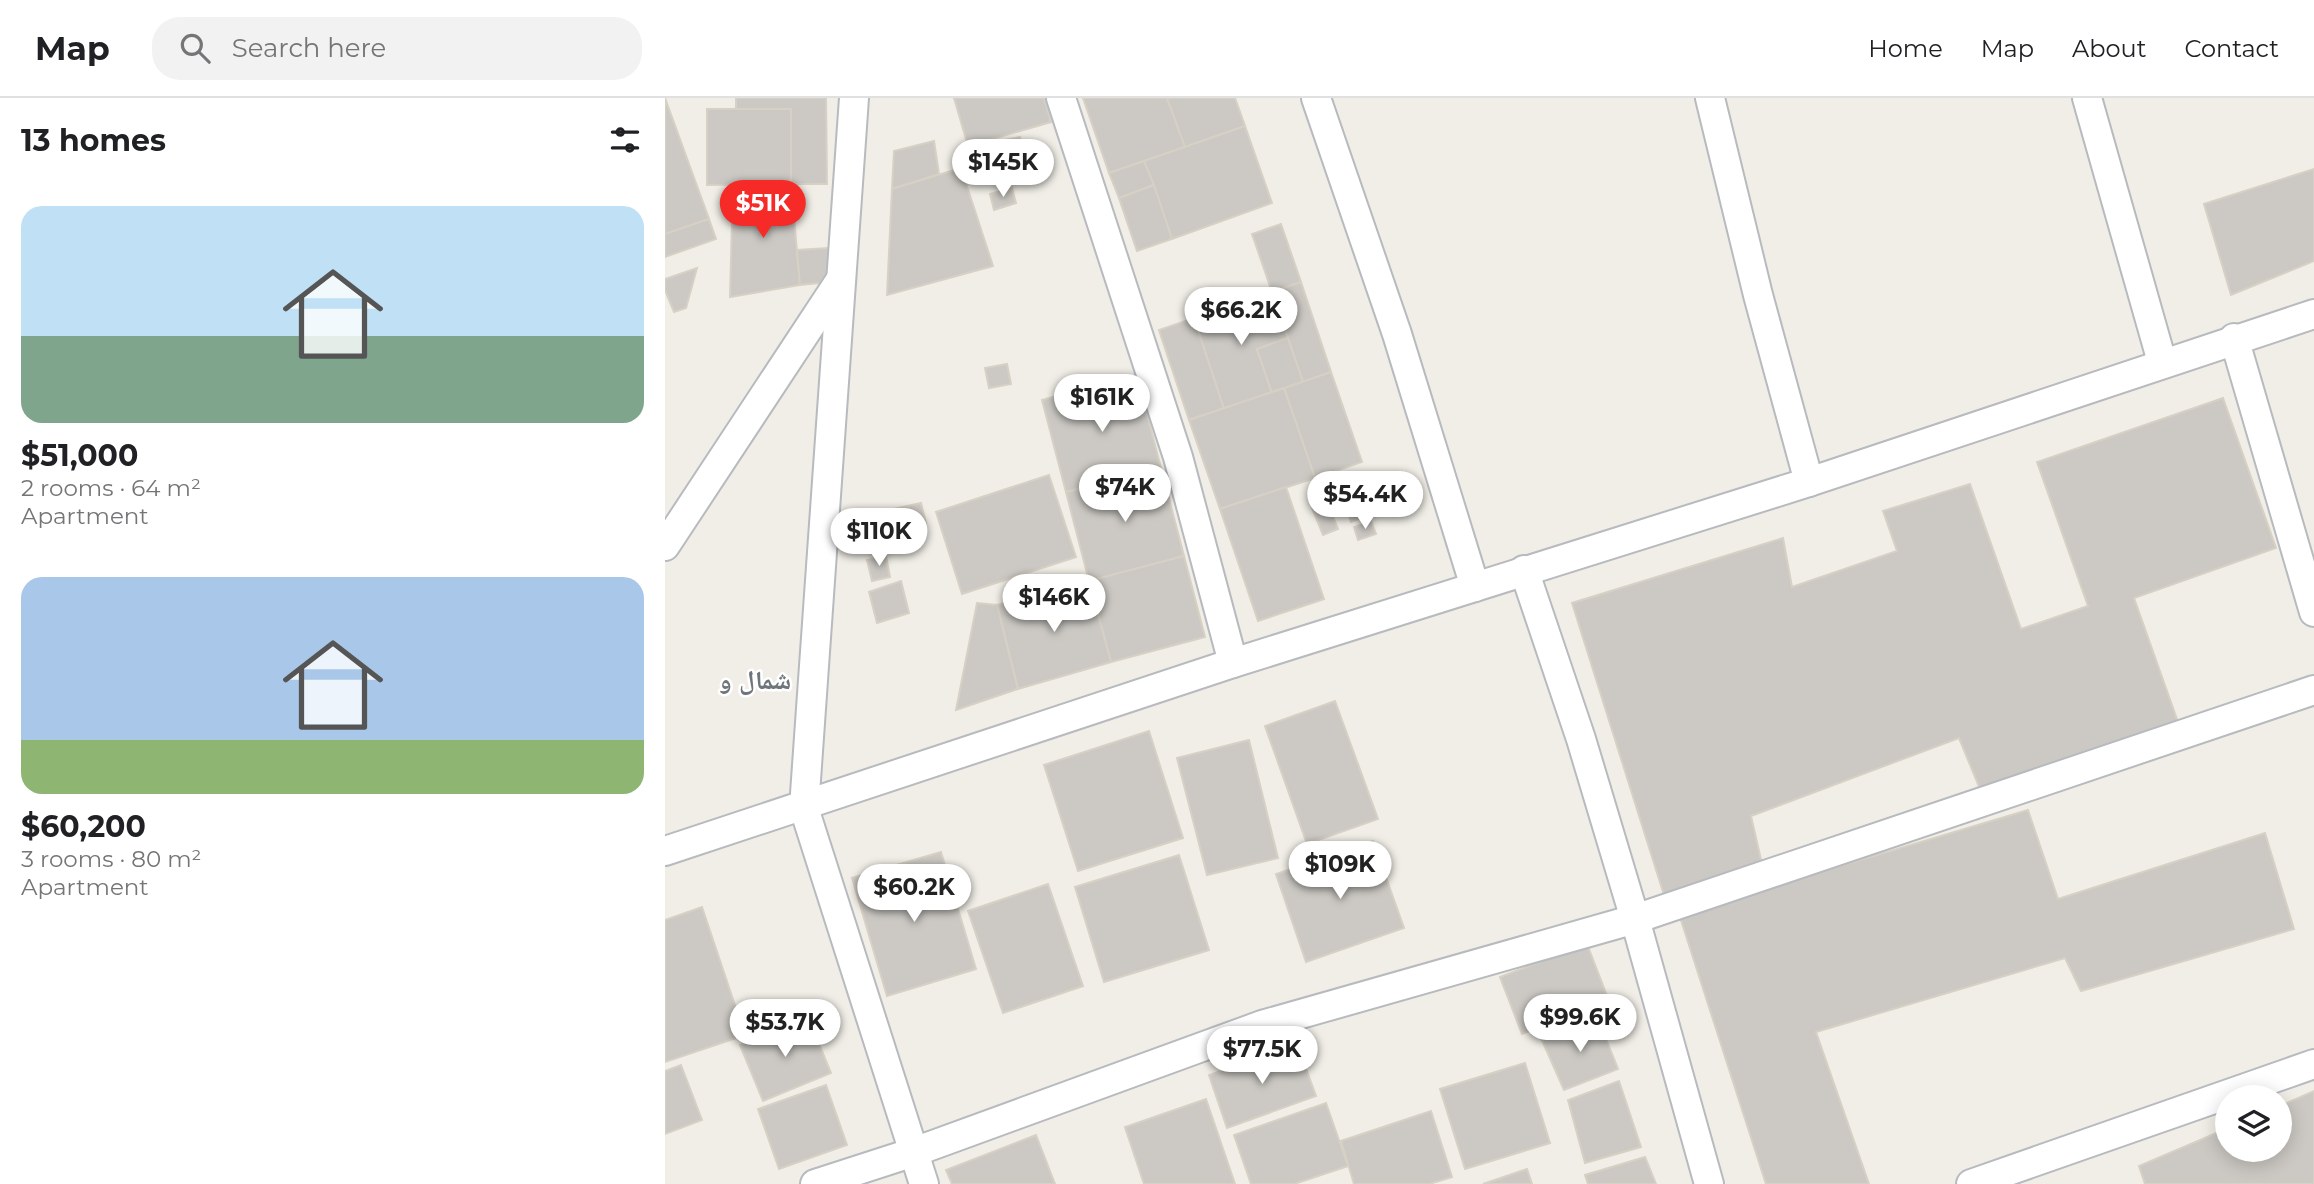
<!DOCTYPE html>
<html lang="en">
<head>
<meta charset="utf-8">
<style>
	body { margin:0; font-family:Montserrat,"Noto Naskh Arabic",sans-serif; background:#f2f2f2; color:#202124; height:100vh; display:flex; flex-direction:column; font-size:26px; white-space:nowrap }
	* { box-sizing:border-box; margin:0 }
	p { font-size:23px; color:#757577 }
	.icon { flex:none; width:38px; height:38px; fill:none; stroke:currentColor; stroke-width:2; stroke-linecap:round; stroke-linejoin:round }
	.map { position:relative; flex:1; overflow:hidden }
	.details { display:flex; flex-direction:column; background:#fff; width:665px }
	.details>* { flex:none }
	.fabs { position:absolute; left:1550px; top:987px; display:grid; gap:14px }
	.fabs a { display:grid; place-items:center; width:77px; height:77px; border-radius:50%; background:#fff; box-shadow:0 4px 18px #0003; font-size:35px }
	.price { position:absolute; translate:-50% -60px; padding:0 16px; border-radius:24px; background:#fff; color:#222; font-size:23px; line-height:46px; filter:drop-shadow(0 2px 4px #0008) }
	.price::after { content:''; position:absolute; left:50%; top:42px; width:21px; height:16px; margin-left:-10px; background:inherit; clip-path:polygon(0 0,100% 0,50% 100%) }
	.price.on { background:#f62b28; color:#fff }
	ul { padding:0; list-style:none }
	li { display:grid; align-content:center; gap:14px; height:371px; padding:0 21px }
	li span { display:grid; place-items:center; height:217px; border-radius:21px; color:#555 }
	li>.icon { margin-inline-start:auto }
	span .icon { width:126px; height:126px; fill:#fffc; stroke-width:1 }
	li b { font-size:30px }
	h2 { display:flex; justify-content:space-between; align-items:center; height:84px; padding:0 21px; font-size:30px }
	header { display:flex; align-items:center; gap:42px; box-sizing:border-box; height:98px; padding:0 35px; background:#fff; border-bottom:2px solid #e0e0e0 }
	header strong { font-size:33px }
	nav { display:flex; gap:38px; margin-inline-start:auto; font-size:24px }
	.search { width:490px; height:63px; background:#f2f2f2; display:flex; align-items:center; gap:18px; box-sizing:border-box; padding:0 24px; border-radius:28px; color:#757577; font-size:26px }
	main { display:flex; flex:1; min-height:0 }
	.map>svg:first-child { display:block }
	.building { fill:#ccc9c4; stroke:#d7d0c4; stroke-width:2 }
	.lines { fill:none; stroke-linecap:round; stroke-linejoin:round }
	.minor-casing { stroke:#b7babe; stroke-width:32 }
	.minor { stroke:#fff; stroke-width:28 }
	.labels { text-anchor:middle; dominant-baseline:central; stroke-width:5; stroke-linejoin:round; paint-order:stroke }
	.district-label { font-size:26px; font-weight:bold; fill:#6f757a; stroke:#fff }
</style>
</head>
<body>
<header>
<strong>Map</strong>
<div class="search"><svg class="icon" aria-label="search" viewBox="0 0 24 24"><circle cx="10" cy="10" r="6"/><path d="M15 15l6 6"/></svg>Search here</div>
<nav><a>Home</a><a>Map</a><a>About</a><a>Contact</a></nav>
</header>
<main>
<section class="details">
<h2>13 homes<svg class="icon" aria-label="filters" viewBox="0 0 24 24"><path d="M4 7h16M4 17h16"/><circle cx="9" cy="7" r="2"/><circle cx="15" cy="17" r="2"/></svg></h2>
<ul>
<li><span style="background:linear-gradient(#bfe0f5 60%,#7fa58c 0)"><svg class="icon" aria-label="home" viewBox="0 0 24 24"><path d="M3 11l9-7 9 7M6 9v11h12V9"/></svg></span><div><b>$51,000</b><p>2 rooms · 64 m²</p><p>Apartment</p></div></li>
<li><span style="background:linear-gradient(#a9c7e8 75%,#8fb573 0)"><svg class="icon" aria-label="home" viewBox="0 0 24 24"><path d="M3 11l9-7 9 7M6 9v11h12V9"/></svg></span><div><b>$60,200</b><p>3 rooms · 80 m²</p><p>Apartment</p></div></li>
</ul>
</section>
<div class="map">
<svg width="1649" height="1086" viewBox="0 0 1649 1086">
	<rect width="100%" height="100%" fill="#f1eee7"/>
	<g class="building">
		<path d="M0 0 44 121 0 136Z"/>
		<path d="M71 0H161L162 86H126V11H71Z"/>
		<path d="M289 0H379L386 24 303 48Z"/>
		<path d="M418 0H502L520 49 444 75Z"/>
		<path d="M502 0H570L580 28 520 49Z"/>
		<path d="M42 11H126V86L42 87Z"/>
		<path d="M580 28 607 105 507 141 479 63Z"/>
		<path d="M355 39 358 54 344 56 341 42Z"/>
		<path d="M269 43 274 76 227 91 229 53Z"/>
		<path d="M479 63 489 87 454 100 444 75Z"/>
		<path d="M296 70 328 168 222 197 227 91Z"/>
		<path d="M1649 71V163L1566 197 1539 106Z"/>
		<path d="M126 86 135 187 65 199 68 87Z"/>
		<path d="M489 87 507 141 472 153 454 100Z"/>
		<path d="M347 90 351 105 329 112 325 96Z"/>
		<path d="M44 121 51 141 0 159V136Z"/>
		<path d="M616 126 636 184 607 194 587 136Z"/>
		<path d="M163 150 165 184 135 187 132 152Z"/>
		<path d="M32 170 21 210 9 214 0 192V181Z"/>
		<path d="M636 184 666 274 638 284 607 194Z"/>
		<path d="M607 194 623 240 592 251 607 295 559 311 529 220Z"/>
		<path d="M529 220 559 311 524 322 494 232Z"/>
		<path d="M623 240 638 284 607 295 592 251Z"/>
		<path d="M342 266 346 286 324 290 320 270Z"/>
		<path d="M666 274 697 364 650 380 619 290Z"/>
		<path d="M472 277 496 370 401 394 377 302Z"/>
		<path d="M619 290 650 380 555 411 524 322Z"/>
		<path d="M1558 300 1611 450 1469 500 1514 627 1317 696 1294 640 1086 718 1097 766 999 797 907 505 1118 440 1127 489 1232 453 1218 413 1305 386 1356 531 1423 508 1372 364Z"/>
		<path d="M496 370 519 458 424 483 401 394Z"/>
		<path d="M384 377 411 459 297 496 271 414Z"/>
		<path d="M682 380 690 402 670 409 662 387Z"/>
		<path d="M621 389 659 501 593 523 555 411Z"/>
		<path d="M662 404 673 431 658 437 647 410Z"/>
		<path d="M256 405 261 425 211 437 206 416Z"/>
		<path d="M697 406 701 418 686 424 681 411Z"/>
		<path d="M706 423 711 436 693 442 689 429Z"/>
		<path d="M221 458 225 479 207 483 202 462Z"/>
		<path d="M519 458 540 539 446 564 424 483Z"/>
		<path d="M236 483 244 515 212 525 204 494Z"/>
		<path d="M424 483 446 564 353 591 332 507Z"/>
		<path d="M312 505 332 507 353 591 291 612Z"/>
		<path d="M670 603 713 721 642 746 600 628Z"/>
		<path d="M484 633 518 740 413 773 379 667Z"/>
		<path d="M584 642 613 760 542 777 512 660Z"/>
		<path d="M1363 712 1393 801 1600 735 1629 831 1416 893 1400 860 1151 934 1204 1086H1101L1014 816Z"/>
		<path d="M708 743 739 830 641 864 611 776Z"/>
		<path d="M276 754 311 871 222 898 187 780Z"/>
		<path d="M514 757 544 852 439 884 410 789Z"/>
		<path d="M383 786 418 888 338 915 303 813Z"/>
		<path d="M37 809 80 937 0 964V822Z"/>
		<path d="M922 846 944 903 857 936 835 879Z"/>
		<path d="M143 919 166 975 98 1003 75 947Z"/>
		<path d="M933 921 953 971 899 992 876 940Z"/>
		<path d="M632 946 651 998 562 1030 544 977Z"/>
		<path d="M860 965 885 1045 800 1071 775 991Z"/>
		<path d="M16 967 37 1022 0 1036V973Z"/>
		<path d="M954 983 976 1049 920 1065 903 1002Z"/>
		<path d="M161 987 182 1047 114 1071 93 1011Z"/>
		<path d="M1649 993V1086H1480L1474 1068 1563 1030V1052H1615V1008Z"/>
		<path d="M541 1001 570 1086H479L460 1029Z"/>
		<path d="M661 1005 683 1068 629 1086H586L569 1037Z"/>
		<path d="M766 1013 787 1079 764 1086H689L676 1043Z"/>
		<path d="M371 1037 390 1086H287L281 1072Z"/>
		<path d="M980 1059 991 1086H923L920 1077Z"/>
		<path d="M862 1071 867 1086H818Z"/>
	</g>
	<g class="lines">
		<defs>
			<g id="minor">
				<path d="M189 0 139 710 259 1086"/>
				<path d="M396 0 513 359 568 565"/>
				<path d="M651 0 732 236 810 489"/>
				<path d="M1045 0 1093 197 1144 384"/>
				<path d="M1422 0 1497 264"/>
				<path d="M1569 240 1649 514"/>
				<path d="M0 448 176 181"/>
				<path d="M859 472 916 641 970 821 1649 592"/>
				<path d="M0 753 568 565 1144 384 1649 216"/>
				<path d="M150 1086 249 1054 597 927 970 821 1044 1086"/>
				<path d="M1306 1086 1649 966"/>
			</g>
		</defs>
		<use href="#minor" class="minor-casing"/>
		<use href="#minor" class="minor"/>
	</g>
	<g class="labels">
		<g class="district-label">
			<text x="90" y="582">شمال و</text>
		</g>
	</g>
</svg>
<div class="fabs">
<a><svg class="icon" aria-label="layers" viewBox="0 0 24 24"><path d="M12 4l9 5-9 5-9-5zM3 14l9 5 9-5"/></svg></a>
</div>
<b class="price" style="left:338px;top:101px">$145K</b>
<b class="price on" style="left:98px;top:142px">$51K</b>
<b class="price" style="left:576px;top:249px">$66.2K</b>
<b class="price" style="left:437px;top:336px">$161K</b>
<b class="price" style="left:460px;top:426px">$74K</b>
<b class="price" style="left:700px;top:433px">$54.4K</b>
<b class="price" style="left:214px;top:470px">$110K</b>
<b class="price" style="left:389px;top:536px">$146K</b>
<b class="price" style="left:675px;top:803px">$109K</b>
<b class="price" style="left:249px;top:826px">$60.2K</b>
<b class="price" style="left:915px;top:956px">$99.6K</b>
<b class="price" style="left:120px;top:961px">$53.7K</b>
<b class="price" style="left:597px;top:988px">$77.5K</b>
</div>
</main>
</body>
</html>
